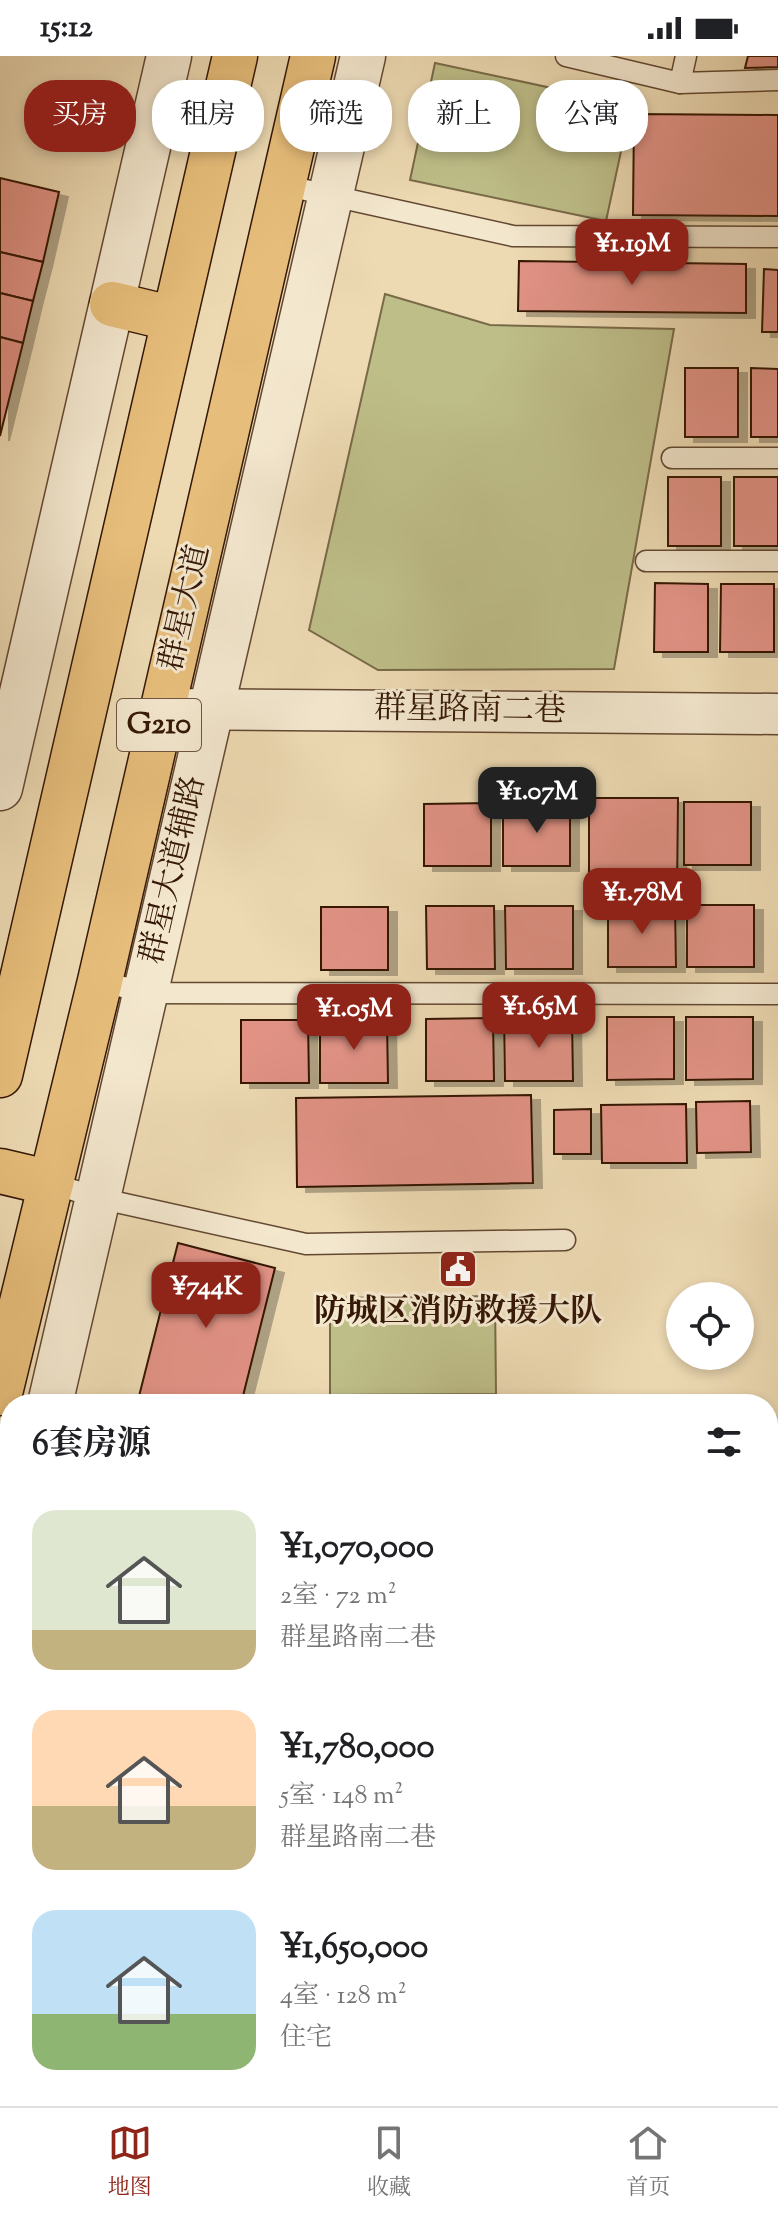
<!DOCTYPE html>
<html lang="zh">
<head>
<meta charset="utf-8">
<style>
	body { margin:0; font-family:"Sorts Mill Goudy","Noto Serif SC",serif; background:#f2f2f2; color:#202124; height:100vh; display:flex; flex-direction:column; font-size:30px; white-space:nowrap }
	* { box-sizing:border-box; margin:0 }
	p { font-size:26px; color:#757577 }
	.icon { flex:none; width:44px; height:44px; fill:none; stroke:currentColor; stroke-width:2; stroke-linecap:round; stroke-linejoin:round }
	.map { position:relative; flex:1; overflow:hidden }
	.drawer { position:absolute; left:0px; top:1338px; width:778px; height:712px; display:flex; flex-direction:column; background:#fff; border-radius:32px 32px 0 0; box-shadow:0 4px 12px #0003 }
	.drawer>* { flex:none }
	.banner { position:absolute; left:24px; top:24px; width:730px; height:72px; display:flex; gap:16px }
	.tools { position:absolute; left:666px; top:1226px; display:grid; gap:16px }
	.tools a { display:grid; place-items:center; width:88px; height:88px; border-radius:50%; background:#fff; box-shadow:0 4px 12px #0003; font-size:40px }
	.price { position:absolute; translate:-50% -68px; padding:0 18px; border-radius:16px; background:#8f2418; color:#fff; font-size:26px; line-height:52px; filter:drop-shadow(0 2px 4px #0008) }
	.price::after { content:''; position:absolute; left:50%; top:48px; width:24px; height:18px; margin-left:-12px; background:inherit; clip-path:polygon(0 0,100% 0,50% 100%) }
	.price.selected { background:#222; color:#fff }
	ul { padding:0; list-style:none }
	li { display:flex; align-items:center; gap:24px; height:200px; padding:0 32px }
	li span { display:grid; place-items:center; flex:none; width:224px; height:160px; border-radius:24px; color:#555 }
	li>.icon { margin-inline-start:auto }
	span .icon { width:96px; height:96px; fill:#fffc; stroke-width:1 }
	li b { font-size:34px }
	h2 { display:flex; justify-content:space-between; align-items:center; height:96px; padding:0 32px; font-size:34px }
	.chip { padding:0 28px; border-radius:32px; background:#fff; box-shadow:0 4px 12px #0003; font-size:28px; line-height:72px }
	.chip.selected { background:#8f2418; color:#fff }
	.status { display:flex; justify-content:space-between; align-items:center; height:56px; padding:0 40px; background:#fff; direction:ltr }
	.status svg { height:22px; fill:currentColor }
	.dock { display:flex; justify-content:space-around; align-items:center; height:112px; border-top:2px solid #e0e0e0; background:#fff; font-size:22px; color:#757577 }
	.dock a { display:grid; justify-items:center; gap:4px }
	.dock .selected { color:#8f2418 }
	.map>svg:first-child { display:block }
	.green { fill:#bebe89; stroke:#796a48; stroke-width:2 }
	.building { fill:#e19285; stroke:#341706; stroke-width:2; filter:url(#shadow) }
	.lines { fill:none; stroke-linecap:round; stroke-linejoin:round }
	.service-casing { stroke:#624831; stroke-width:23 }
	.minor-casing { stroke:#624831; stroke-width:43 }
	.tertiary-casing { stroke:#624831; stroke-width:47 }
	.secondary-casing { stroke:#341706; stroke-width:47 }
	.trunk-casing { stroke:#341706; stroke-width:47 }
	.service { stroke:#f3e7ce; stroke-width:20 }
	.minor { stroke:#f3e7ce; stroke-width:40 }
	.tertiary { stroke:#f3e7ce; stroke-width:44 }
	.secondary { stroke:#f3e7ce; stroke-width:44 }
	.trunk { stroke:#e6bd7a; stroke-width:44 }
	.labels { text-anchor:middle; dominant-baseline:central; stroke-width:6; stroke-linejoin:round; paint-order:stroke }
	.shield { fill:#f3e7ce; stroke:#6d5542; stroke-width:2 }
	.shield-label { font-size:30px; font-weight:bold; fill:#341706 }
	.street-label { font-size:32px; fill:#341706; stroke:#f3e7ce }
	.poi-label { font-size:32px; font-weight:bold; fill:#341706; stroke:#f3e7ce }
</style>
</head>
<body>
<div class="status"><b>15:12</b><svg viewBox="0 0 49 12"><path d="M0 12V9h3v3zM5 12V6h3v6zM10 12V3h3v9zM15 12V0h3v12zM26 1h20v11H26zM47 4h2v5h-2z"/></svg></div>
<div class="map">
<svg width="778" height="2050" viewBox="0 0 778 2050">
	<defs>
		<filter id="shadow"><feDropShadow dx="9" dy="5" stdDeviation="0" flood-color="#0004"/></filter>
	</defs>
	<rect width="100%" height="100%" fill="#eddab3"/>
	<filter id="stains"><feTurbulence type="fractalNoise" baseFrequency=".0025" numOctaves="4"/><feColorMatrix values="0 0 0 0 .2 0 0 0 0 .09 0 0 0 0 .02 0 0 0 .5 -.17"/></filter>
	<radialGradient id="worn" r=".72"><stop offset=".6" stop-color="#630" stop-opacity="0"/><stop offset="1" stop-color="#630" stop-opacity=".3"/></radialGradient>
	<g class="green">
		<path d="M435 7 631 49 606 165 410 124Z"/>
		<path d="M385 238 490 269 674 273 614 613 378 614 309 574Z"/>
		<path d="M495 1240 496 1338 330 1339V1242Z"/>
	</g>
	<g class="building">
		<path d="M748 0H778V11L745 12Z"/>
		<path d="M634 58 778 59V160L633 159Z"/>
		<path d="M0 122 59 136 43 206 0 196Z"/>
		<path d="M0 196 43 206 33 245 0 237Z"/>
		<path d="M519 205 746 208V257L518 255Z"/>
		<path d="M764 213 778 214V276H762Z"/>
		<path d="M0 237 33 245 23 287 0 281Z"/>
		<path d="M0 281 23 287 0 380Z"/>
		<rect x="685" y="312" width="53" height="69"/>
		<path d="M751 312 778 313V381H751Z"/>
		<rect x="668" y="421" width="53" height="69"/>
		<rect x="734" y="421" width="44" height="69"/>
		<path d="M655 527 708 528V596H654Z"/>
		<path d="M721 528H774V596H720Z"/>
		<path d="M589 742H678L677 837H589Z"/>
		<rect x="684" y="746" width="67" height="63"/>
		<path d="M491 747V810H424V748Z"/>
		<path d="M570 747V810H503V748Z"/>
		<path d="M608 849H675L676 911H608Z"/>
		<rect x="687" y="849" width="67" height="62"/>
		<path d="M426 850H494L495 913H427Z"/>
		<path d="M505 850H573V913H506Z"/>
		<rect x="321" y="851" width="67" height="63"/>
		<path d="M607 961H674V1023L607 1024Z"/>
		<path d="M686 961H753V1023L686 1024Z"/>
		<path d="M493 962 494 1025H426V963Z"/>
		<path d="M572 962 573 1025H505L504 963Z"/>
		<path d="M241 964H308L309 1027H241Z"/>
		<path d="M320 964H387L388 1027H320Z"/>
		<path d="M531 1039 533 1127 297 1131 296 1042Z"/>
		<path d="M750 1045 751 1096 697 1097 696 1046Z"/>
		<path d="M686 1048 687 1107H602L601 1049Z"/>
		<path d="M591 1053V1098H554V1054Z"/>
		<path d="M178 1187 275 1212 241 1348H137Z"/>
		<path d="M768 1382 778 1405V1453L768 1457Z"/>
		<path d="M778 1537V1625L768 1601V1541Z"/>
		<rect x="768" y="1794" width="10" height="65"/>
	</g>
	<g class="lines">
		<defs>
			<g id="service">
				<path d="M566 0 680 27 778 24"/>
				<path d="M680 27 686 0"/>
				<path d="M283 129 513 180 778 181"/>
				<path d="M672 402H778"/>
				<path d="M646 505H778"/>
				<path d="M100 925 146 937 778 938"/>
				<path d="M51 1127 98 1142 306 1188 565 1184"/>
				<path d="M0 1454 10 1456"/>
				<path d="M768 1501 778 1496"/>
			</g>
			<path id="minor" d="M163 653 778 658"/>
			<g id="tertiary">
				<path d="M0 732 169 0"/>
				<path d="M50 1348 363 0"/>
				<path d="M0 1604 10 1545"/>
				<path d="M0 1980H10"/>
				<path d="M768 1984H778"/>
			</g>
			<path id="secondary" d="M596 2040 601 2050"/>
			<g id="trunk">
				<path d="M112 248 174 263"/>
				<path d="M0 1019 235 0"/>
				<path d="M0 1115 51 1127"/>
				<path d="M0 1337 100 925 313 0"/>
			</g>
		</defs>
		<use href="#service" class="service-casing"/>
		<use href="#minor" class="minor-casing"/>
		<use href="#tertiary" class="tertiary-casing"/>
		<use href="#secondary" class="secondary-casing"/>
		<use href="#trunk" class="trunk-casing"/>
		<use href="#service" class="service"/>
		<use href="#minor" class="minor"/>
		<use href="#tertiary" class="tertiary"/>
		<use href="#secondary" class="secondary"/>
		<use href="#trunk" class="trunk"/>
	</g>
	<defs>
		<symbol id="civic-square" viewBox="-11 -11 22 22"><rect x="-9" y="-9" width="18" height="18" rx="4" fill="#8f2418" stroke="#f3e7ce"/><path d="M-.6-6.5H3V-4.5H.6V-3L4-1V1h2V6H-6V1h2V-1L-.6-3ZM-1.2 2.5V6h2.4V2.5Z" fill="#fff"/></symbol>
	</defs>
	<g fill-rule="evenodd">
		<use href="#civic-square" x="436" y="1191" width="44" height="44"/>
	</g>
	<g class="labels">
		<rect class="shield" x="117" y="643" width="84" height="52" rx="6"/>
		<g class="shield-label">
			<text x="159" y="669">G210</text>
		</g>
		<g class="street-label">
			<text transform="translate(186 552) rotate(-77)">群星大道</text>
			<text transform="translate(470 655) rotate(1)">群星路南二巷</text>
			<text transform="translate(174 814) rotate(-77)">群星大道辅路</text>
		</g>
		<g class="poi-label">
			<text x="458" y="1257">防城区消防救援大队</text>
		</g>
	</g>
	<rect width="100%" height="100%" filter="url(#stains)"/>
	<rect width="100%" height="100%" fill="url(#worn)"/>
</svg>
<div class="tools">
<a><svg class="icon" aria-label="locate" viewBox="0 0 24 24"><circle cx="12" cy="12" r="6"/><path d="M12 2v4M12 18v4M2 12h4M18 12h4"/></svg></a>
</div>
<b class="price" style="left:632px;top:231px">¥1.19M</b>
<b class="price selected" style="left:537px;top:779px">¥1.07M</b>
<b class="price" style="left:642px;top:880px">¥1.78M</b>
<b class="price" style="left:539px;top:994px">¥1.65M</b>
<b class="price" style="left:354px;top:996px">¥1.05M</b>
<b class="price" style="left:206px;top:1274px">¥744K</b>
<div class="banner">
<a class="chip selected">买房</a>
<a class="chip">租房</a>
<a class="chip">筛选</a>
<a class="chip">新上</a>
<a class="chip">公寓</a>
</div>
<section class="drawer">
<h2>6套房源<svg class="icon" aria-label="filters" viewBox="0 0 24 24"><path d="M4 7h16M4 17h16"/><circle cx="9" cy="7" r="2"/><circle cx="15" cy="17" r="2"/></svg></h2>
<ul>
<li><span style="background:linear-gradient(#dfe7d0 75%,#c2b280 0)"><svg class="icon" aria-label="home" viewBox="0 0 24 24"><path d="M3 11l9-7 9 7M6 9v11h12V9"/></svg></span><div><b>¥1,070,000</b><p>2室 · 72 m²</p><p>群星路南二巷</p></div></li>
<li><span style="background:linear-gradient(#ffd9b3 60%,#c2b280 0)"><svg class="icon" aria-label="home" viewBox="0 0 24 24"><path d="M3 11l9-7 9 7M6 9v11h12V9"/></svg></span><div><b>¥1,780,000</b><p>5室 · 148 m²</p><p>群星路南二巷</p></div></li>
<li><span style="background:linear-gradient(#bfe0f5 65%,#8fb573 0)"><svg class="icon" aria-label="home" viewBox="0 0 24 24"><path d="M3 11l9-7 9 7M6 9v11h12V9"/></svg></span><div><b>¥1,650,000</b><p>4室 · 128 m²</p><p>住宅</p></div></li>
</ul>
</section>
</div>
<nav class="dock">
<a class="selected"><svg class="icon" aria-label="map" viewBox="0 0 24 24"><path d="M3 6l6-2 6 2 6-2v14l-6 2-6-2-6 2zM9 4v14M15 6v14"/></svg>地图</a>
<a><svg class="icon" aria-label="saved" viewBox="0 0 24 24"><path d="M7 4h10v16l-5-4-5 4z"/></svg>收藏</a>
<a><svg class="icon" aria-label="home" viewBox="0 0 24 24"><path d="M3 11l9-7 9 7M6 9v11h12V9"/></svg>首页</a>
</nav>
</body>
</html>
